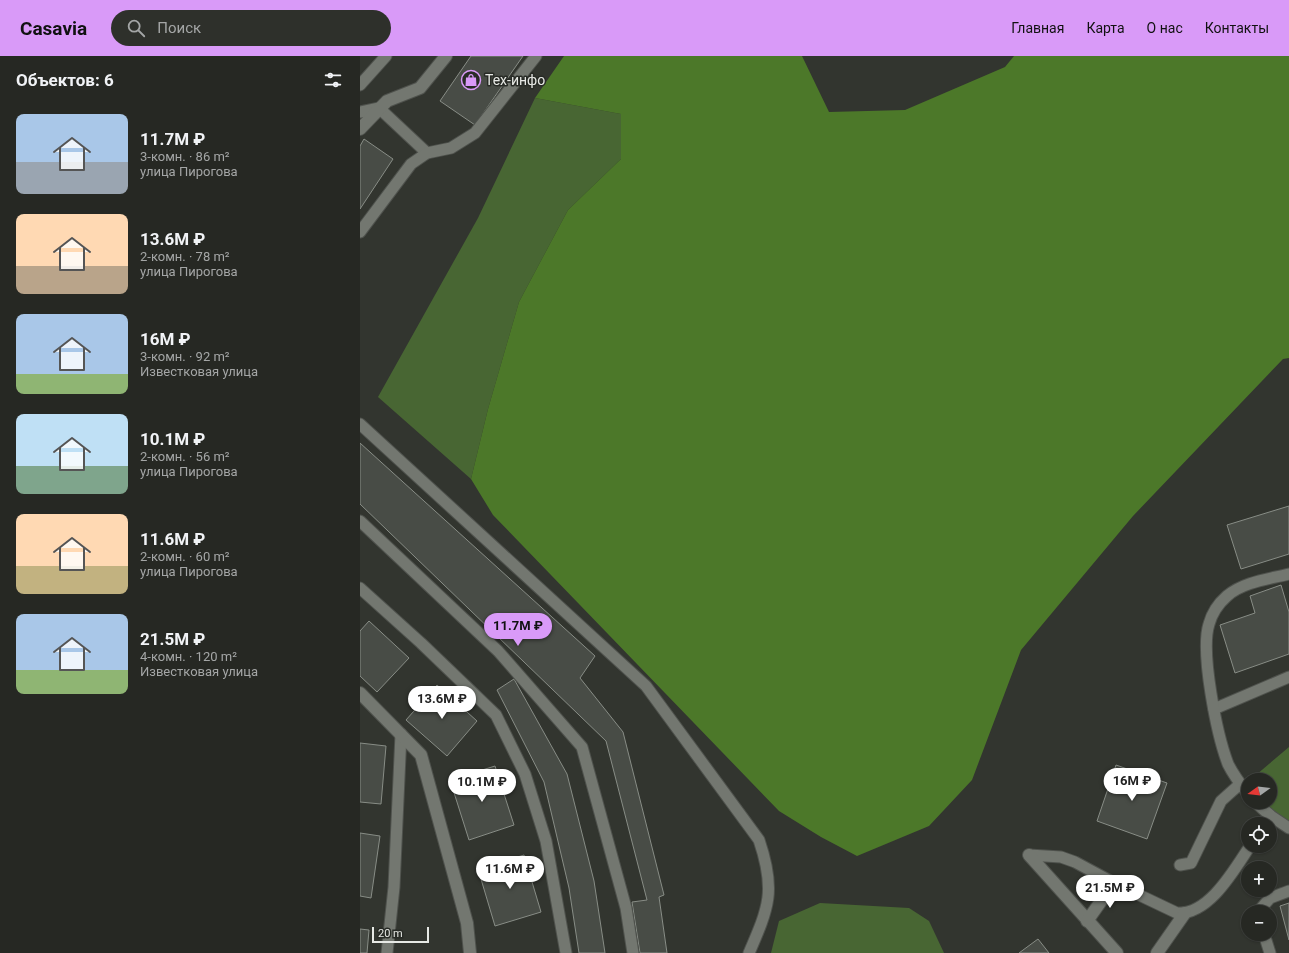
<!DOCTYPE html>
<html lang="ru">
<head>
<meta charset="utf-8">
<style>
	body { margin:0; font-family:Roboto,sans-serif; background:#2e302b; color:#f1f3f6; height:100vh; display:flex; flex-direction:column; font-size:15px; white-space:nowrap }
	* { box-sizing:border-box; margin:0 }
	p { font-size:13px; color:#a4a6a6 }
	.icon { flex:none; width:22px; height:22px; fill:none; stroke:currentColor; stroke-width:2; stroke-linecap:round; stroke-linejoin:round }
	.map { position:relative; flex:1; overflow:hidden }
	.drawer { display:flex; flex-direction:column; background:#262823; width:360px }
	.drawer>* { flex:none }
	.needle { width:26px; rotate:255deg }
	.tools { position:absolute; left:881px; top:717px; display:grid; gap:8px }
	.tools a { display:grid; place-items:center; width:36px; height:36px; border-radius:50%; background:#262823; box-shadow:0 1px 3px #0004,0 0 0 1px #424441; font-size:20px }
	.scale { position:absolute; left:12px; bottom:10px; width:57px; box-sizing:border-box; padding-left:4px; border:2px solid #e7e9e5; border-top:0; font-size:11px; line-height:14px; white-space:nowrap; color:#e7e9e5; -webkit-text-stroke:3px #282b26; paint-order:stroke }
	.price { position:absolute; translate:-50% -34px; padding:0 9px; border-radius:14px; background:#fff; color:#222; font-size:13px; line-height:26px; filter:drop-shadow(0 1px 2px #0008) }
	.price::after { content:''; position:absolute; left:50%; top:24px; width:12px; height:9px; margin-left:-6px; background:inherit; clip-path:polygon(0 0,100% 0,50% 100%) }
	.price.on { background:#d99af8; color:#111 }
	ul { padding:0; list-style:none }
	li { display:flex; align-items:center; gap:12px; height:100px; padding:0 16px }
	li span { display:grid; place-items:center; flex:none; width:112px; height:80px; border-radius:8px; color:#555 }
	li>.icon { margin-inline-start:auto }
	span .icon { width:48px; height:48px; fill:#fffc; stroke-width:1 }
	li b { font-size:17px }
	h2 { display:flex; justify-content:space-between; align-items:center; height:48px; padding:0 16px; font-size:17px }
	header { display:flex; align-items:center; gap:24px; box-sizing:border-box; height:56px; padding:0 20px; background:#d99af8; color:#111 }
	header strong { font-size:19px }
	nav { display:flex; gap:22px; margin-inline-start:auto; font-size:14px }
	.search { width:280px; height:36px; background:#2e302b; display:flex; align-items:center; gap:10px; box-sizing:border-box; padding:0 14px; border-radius:22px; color:#a4a6a6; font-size:15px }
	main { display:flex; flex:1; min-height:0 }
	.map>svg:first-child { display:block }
	.green { fill:#486633 }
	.forest { fill:#4c7829 }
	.building { fill:#484c46; stroke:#888d86 }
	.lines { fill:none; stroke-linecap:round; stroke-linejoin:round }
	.lane-casing { stroke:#4f524d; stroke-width:13 }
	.street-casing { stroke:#4f524d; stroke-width:14 }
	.lane { stroke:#737770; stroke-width:11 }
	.street { stroke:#737770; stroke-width:12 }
	.labels { text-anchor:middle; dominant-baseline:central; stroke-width:3; stroke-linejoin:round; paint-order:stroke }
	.poi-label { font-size:14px; fill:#e7e9e5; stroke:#282b26; text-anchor:start }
</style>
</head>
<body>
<header>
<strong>Casavia</strong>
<div class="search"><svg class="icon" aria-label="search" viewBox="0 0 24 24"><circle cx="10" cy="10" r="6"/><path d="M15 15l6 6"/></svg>Поиск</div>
<nav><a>Главная</a><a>Карта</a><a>О нас</a><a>Контакты</a></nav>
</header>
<main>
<section class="drawer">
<h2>Объектов: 6<svg class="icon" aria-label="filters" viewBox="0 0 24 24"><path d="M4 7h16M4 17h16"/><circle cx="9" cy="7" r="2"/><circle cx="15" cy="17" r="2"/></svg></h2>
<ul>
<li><span style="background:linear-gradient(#a9c7e8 60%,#9aa5b1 0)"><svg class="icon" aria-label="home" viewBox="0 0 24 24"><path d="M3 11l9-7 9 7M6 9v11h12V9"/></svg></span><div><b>11.7M ₽</b><p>3-комн. · 86 m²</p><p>улица Пирогова</p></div></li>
<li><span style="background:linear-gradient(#ffd9b3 65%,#b9a48a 0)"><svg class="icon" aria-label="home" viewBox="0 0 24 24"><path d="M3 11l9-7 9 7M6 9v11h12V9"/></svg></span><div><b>13.6M ₽</b><p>2-комн. · 78 m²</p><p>улица Пирогова</p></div></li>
<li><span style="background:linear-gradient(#a9c7e8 75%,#8fb573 0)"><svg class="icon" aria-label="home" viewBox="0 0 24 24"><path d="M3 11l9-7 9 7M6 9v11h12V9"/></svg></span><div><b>16M ₽</b><p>3-комн. · 92 m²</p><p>Известковая улица</p></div></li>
<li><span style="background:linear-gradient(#bfe0f5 65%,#7fa58c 0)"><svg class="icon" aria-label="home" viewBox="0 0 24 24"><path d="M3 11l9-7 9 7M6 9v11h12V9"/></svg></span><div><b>10.1M ₽</b><p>2-комн. · 56 m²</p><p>улица Пирогова</p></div></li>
<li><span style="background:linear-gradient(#ffd9b3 65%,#c2b280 0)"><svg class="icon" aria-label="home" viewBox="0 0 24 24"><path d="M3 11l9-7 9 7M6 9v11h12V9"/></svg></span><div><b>11.6M ₽</b><p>2-комн. · 60 m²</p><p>улица Пирогова</p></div></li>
<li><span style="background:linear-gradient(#a9c7e8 70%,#8fb573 0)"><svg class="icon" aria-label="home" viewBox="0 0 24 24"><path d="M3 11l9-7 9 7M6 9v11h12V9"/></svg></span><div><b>21.5M ₽</b><p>4-комн. · 120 m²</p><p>Известковая улица</p></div></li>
</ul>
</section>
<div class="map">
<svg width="929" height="897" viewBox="0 0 929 897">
	<rect width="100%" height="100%" fill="#32352f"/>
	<g class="green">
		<path d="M175 42 261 58V103L208 154 159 246 128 353 111 423 18 341 118 162Z"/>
		<path d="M929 691V765L911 760 906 746H910V724H897L896 719Z"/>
		<path d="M460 847 549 852 569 865 584 897H411L419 865Z"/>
	</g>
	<path class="forest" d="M204 0H442L469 56 545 54 645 11 654 0H929V302L923 303 773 460 661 594 612 724 569 770 497 800 461 781 419 755 133 459 111 423 128 353 159 246 208 154 261 103V58L175 42Z"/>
	<g class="building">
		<path d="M111 0H163L115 69 80 45Z"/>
		<path d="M4 83 33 103 0 153V90Z"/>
		<path d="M0 387 235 600 220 622 263 676 304 839 299 841 307 897H280L272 846 287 844 246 685 0 448Z"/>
		<path d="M929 450V498L881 513 867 469Z"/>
		<path d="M921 529 929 556V598L875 617 860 569 895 557 890 540Z"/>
		<path d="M9 565 49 602 17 636 0 620V575Z"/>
		<path d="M154 623 207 718 234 825 245 897H219L209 832 184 726 137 634Z"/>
		<path d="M77 629 117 665 87 700 46 664Z"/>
		<path d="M0 687 26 690 21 748 0 746Z"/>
		<path d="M756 709 807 727 787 783 737 765Z"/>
		<path d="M135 710 154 769 109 784 90 724Z"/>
		<path d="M0 777 20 780 11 842 0 840Z"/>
		<path d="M164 799 181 856 135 870 118 813Z"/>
		<path d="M929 847V884L920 850Z"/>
		<path d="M0 873 9 874 7 897H0Z"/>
		<path d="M678 883 689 897H659Z"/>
	</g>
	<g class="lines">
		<defs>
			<g id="lane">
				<path d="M0 29 26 0"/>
				<path d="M0 56 19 52 67 97"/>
				<path d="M0 176 51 108 67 97 91 92 115 77 176 0"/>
				<path d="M0 368 286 630 399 784C416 834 409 851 389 897"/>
				<path d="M0 465 138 595 222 691 266 852 273 897"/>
				<path d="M0 532 61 587 136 659 165 718 186 785 206 897"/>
				<path d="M854 653 929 621"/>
				<path d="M888 738C881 729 873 718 868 708 857 679 840 596 849 568 852 557 859 547 867 540 883 526 909 523 929 518"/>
				<path d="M895 746 911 760 929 772"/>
				<path d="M669 799 701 801 715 806 754 827 817 857C849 859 874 814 890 790"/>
				<path d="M820 809 831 807 861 745 880 728"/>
				<path d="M898 856 910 842 929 835"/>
				<path d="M904 878 910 897"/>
				<path d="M27 897 34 831 41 678"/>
			</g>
			<g id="street">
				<path d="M0 73 27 45 60 32 86 0"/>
				<path d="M0 637 61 699 107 867 110 897"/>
				<path d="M669 799 757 897"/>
				<path d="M727 865 754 827"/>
				<path d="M797 897 825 857"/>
			</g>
		</defs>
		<use href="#lane" class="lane-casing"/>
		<use href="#street" class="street-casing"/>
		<use href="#lane" class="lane"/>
		<use href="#street" class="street"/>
	</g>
	<defs>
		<symbol id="shop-ring" viewBox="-11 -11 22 22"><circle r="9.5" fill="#282b26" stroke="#d99af8" stroke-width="1.5"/><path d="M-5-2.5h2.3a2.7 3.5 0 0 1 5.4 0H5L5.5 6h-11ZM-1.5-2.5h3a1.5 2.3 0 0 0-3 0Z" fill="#d99af8"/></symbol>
	</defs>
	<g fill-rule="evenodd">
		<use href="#shop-ring" x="100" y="13" width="22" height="22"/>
	</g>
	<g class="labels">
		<g class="poi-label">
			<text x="125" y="24">Тех-инфо</text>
		</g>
	</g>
</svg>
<div class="tools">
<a><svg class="needle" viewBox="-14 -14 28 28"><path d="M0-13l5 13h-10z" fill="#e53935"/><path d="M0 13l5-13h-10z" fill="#a4a6a6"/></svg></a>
<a><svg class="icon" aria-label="locate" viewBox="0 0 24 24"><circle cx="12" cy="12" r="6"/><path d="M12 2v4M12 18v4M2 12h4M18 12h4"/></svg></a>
<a>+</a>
<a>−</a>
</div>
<div class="scale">20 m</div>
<b class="price on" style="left:158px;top:591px">11.7M ₽</b>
<b class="price" style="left:82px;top:664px">13.6M ₽</b>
<b class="price" style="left:772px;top:746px">16M ₽</b>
<b class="price" style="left:122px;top:747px">10.1M ₽</b>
<b class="price" style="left:150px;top:834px">11.6M ₽</b>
<b class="price" style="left:750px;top:853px">21.5M ₽</b>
</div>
</main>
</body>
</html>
